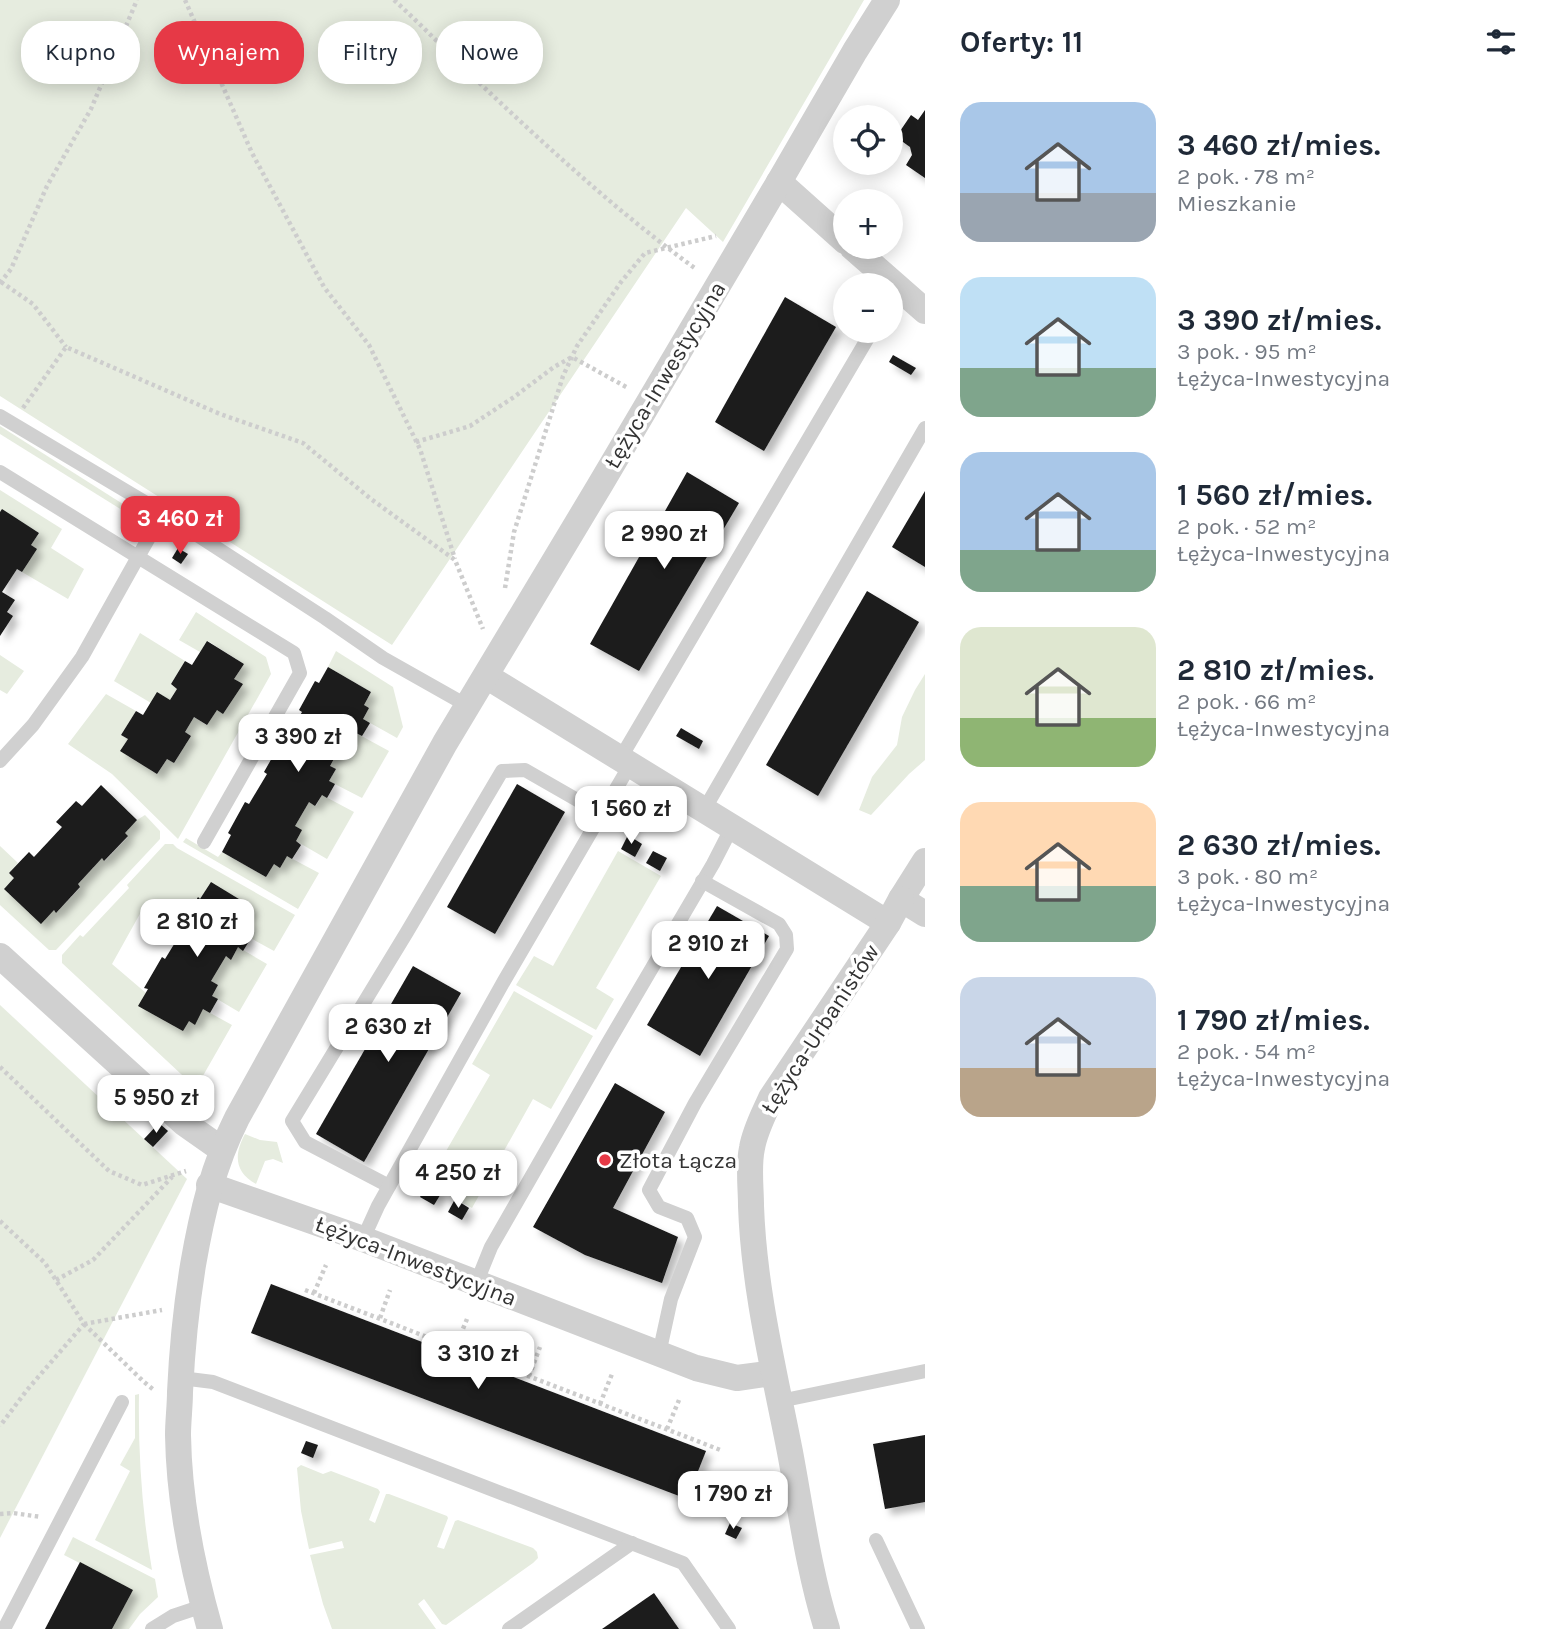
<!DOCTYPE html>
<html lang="pl">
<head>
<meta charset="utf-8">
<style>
	body { margin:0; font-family:Karla,sans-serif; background:#f6f6f7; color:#1f2937; height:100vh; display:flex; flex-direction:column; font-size:26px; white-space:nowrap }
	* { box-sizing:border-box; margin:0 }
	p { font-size:23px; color:#747a83 }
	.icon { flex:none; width:38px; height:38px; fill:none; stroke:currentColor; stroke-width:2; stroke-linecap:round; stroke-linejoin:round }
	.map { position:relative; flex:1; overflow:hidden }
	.sheet { display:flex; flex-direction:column; background:#fff; width:630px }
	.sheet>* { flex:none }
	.banner { position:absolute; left:21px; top:21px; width:665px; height:63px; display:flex; gap:14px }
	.controls { position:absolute; left:833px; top:105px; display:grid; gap:14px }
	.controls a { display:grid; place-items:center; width:70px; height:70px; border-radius:50%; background:#fff; box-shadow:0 4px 18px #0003; font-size:35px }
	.price { position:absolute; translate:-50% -60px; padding:0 16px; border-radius:14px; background:#fff; color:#222; font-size:23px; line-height:46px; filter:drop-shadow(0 2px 4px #0008) }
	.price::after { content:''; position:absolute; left:50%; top:42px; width:21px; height:16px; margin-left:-10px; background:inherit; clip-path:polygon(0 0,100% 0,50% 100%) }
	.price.active { background:#e63946; color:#fff }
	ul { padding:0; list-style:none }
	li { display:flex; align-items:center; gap:21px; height:175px; padding:0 35px }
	li span { display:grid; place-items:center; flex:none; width:196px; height:140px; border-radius:21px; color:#555 }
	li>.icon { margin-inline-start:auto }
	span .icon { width:84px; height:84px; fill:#fffc; stroke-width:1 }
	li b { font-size:30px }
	h2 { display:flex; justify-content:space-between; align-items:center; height:84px; padding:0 35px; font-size:30px }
	.pill { padding:0 24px; border-radius:28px; background:#fff; box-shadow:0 4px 18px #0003; font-size:24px; line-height:63px }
	.pill.active { background:#e63946; color:#fff }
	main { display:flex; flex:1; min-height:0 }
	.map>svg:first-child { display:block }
	.green { fill:#e6ecdf }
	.building { fill:#1a1a1a; filter:url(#shadow) }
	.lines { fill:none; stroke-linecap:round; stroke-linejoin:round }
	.path { stroke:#cdcdcd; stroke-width:4.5; stroke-dasharray:3.5 3.5; stroke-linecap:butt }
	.service { stroke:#d0d0d0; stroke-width:14 }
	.minor { stroke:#d0d0d0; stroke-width:26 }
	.poi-dot { fill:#e63946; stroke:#fff; stroke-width:2.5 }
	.labels { text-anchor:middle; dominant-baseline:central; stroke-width:7; stroke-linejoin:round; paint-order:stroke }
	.street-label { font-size:23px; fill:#333; stroke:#fff }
	.poi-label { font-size:23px; fill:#333; stroke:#fff; text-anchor:start }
</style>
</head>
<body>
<main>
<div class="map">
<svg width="925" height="1629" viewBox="0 0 925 1629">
	<defs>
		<filter id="shadow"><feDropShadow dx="6" dy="6" stdDeviation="3.5" flood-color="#0004"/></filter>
	</defs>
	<rect width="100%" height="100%" fill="#fff"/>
	<g class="green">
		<path d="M0 0H864L723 242 686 208 392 645 0 396Z"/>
		<path d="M0 426 126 506 134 513 138 520 0 434Z"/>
		<path d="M0 490 62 529 51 548 84 569 68 599 22 572 36 549 31 545 39 533 2 510 0 512Z"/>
		<path d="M196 612 266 657 271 674 178 839 112 774 68 744 106 694 136 711 121 735 128 739 121 751 157 774 167 759 174 763 191 736 185 732 194 717 206 725 217 710 242 684 234 679 244 664 208 641 200 652 179 640Z"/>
		<path d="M140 633 185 661 171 684 177 689 170 700 151 703 114 681Z"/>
		<path d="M336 651 393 687 403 727 397 738 363 719 369 708 364 705 371 692 328 667Z"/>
		<path d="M0 655 24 671 7 694 0 690Z"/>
		<path d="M925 674V760L909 774 871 815 859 810 872 777 897 745 902 717 915 690Z"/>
		<path d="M356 733 389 751 362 798 329 781 336 769 330 766 344 740 350 743Z"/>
		<path d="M322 795 354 812 327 859 296 841 295 826 309 802 316 806Z"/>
		<path d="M145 815 160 831V839L56 950H49L0 905V846L18 863 9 873 14 878 4 889 57 912 80 888 78 884 102 858 105 861 128 837 125 833 137 820Z"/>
		<path d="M186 838 218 857 222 852 266 877 274 864 280 867 287 856 319 873 298 909 183 842Z"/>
		<path d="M165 844H173L177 848 295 915 274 951 245 935 251 924 244 920 252 907 211 883 200 899 197 898 181 926 184 928 180 934 146 903 112 964 146 993 194 1024 203 1009 232 1025 196 1088 62 963V955L80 935 83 937 129 888 127 885Z"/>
		<path d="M618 851 661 876 596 988 614 999 596 1030 516 985 534 956 553 966Z"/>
		<path d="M238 947 267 964 239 1012 212 996 218 985 211 981 226 956 231 959Z"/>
		<path d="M514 991 593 1036 551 1109 533 1099 472 1208 427 1184 490 1075 472 1064Z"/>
		<path d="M0 1005 187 1179 0 1538Z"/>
		<path d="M245 1134 260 1140 277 1142 283 1163 273 1159 265 1161 256 1184C234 1172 234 1154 245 1134Z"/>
		<path d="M139 1394C138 1453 142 1512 152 1570L95 1540 130 1471 120 1465 135 1438V1395Z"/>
		<path d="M301 1465 323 1474 331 1471 378 1489 380 1492 369 1520 375 1523 386 1494H389L447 1516 448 1518 437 1547 444 1549 455 1521 458 1520 533 1548 537 1552 538 1558 533 1563 446 1625 442 1624 424 1599 418 1604 436 1629H332L323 1604 310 1555 344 1548 342 1541 309 1549 301 1511 297 1468Z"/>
		<path d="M73 1537 155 1579 158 1597 140 1614 129 1629H112L132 1590 64 1555Z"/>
	</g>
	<g class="building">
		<path d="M925 110V178L906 165 912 155 910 147 896 137 911 115 918 120Z"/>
		<path d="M785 297 836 327 764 451 715 422Z"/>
		<path d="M893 355 916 368 911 375 889 362Z"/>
		<path d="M687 472 739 503 639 671 590 644Z"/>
		<path d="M925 491V567L892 547Z"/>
		<path d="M2 509 39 533 31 545 37 549 22 572 17 569 2 592 15 600 7 612 13 616 0 636V512Z"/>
		<path d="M178 548 188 554 181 564 172 558Z"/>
		<path d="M867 591 919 622 818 796 766 765Z"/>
		<path d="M207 641 244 664 234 679 243 684 223 714 217 710 207 725 194 717 185 732 191 736 174 763 167 759 157 774 120 751 128 739 121 735 136 711 143 715 157 692 170 700 177 689 171 684 185 661 192 665Z"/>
		<path d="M328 667 371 692 364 705 369 708 363 719 370 723 362 736 356 733 350 744 344 740 330 766 336 769 329 781 335 784 327 798 322 795 315 806 309 802 295 826 302 830 296 841 301 845 292 859 287 856 280 868 274 864 266 877 222 852 231 835 228 833 245 802 249 804 267 774 264 772 281 742 284 743 302 712 299 710 315 681 319 683Z"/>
		<path d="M681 728 703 741 699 749 676 736Z"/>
		<path d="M517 784 565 812 495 934 447 907Z"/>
		<path d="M101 785 137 820 125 833 128 836 104 861 102 858 78 884 80 887 56 913 54 910 41 924 4 889 14 878 9 873 29 852 34 857 62 827 56 822 76 801 82 806Z"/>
		<path d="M628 835 642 844 635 857 621 849Z"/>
		<path d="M653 851 667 858 660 871 646 863Z"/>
		<path d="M211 882 252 907 244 920 251 924 245 935 251 938 243 951 238 947 231 960 226 956 211 981 218 985 212 996 218 999 210 1013 203 1009 195 1025 189 1021 183 1031 138 1006 148 989 144 988 162 957 165 959 184 928 181 926 198 897 200 899Z"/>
		<path d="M717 906 769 936 700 1056 647 1025Z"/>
		<path d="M413 966 461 993 364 1162 316 1134Z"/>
		<path d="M615 1083 665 1112 613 1208 678 1237 662 1283 585 1255 533 1227Z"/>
		<path d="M159 1123 168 1131 153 1147 144 1139Z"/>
		<path d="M427 1184 442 1192 434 1205 420 1197Z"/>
		<path d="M455 1199 469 1208 462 1220 448 1212Z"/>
		<path d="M271 1284 706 1451 687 1499 251 1333Z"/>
		<path d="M925 1435V1502L885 1509 873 1444Z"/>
		<path d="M306 1441 318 1445 313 1458 301 1453Z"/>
		<path d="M730 1523 742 1528 736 1539 725 1534Z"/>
		<path d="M80 1562 133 1590 112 1629H45Z"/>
		<path d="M654 1593 679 1629H602Z"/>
	</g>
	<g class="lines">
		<g class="path">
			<path d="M185 0 252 153 324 287 369 345 420 449 455 559"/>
			<path d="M394 0C427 30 457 62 490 93 556 155 623 216 696 269"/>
			<path d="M1 282 33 304 66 347"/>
			<path d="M0 283 11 269 47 186 91 109 137 0"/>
			<path d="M23 408 66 347 220 414 303 443 371 499 455 560 483 629"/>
			<path d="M416 442 470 426 514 397 554 367 572 357 628 388"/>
			<path d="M505 588 514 532 563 376 577 346 621 282 645 253 716 236"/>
			<path d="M0 1067 109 1171 142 1185 186 1171"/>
			<path d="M0 1221 45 1263 84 1324 27 1390 0 1426"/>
			<path d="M56 1280 93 1260 172 1177"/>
			<path d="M305 1290 723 1451"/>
			<path d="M314 1293 326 1265"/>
			<path d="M380 1318 390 1290"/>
			<path d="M84 1324 144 1382 154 1390"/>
			<path d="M84 1324 162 1310"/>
			<path d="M455 1348 467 1319"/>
			<path d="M529 1376 540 1347"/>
			<path d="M600 1404 612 1374"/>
			<path d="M667 1429 679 1400"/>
			<path d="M0 1514 13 1513 41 1517"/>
		</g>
		<g class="service">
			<path d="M0 416 163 513"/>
			<path d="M0 472 138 557 163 513 325 618 383 658 468 706"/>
			<path d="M620 759 872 331"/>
			<path d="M0 761 33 725 82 657 138 557 294 653 300 673 204 842"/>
			<path d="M704 810 925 428"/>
			<path d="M389 1186 305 1142 292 1121 407 932 502 771 525 770 600 813"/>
			<path d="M363 1239 378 1206 504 981 630 765"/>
			<path d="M476 1284 491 1247 605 1048 713 864 732 827"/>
			<path d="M659 1354 671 1299 695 1237 687 1218 659 1207 649 1190 695 1103 787 949 786 935 779 924 702 881"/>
			<path d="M181 1378 213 1382 683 1563 729 1629"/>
			<path d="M780 1401 925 1371"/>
			<path d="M876 1540 918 1629"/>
			<path d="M4 1629 122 1402"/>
			<path d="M152 1629 173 1616 203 1606"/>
			<path d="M509 1629 632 1543"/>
		</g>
		<g class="minor">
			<path d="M779 182 845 241"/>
			<path d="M852 247 925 311"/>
			<path d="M486 676 888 923"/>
			<path d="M925 861 901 899 925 914"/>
			<path d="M0 956 184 1123 221 1149"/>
			<path d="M209 1185 363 1239 696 1368 737 1378 773 1373"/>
			<path d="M210 1629C192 1566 179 1500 178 1435 178 1421 180 1406 180 1392 182 1349 186 1308 193 1265 202 1213 213 1166 237 1118L445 743 600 485 779 182 855 51 887 0"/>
			<path d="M827 1629C809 1572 801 1511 790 1452 774 1370 754 1290 751 1206 751 1187 748 1166 752 1148 755 1130 764 1114 771 1098L888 923 901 899"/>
		</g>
	</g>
	<circle class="poi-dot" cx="605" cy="1160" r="7"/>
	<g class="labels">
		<g class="street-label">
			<text transform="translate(665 375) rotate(-59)">Łężyca-Inwestycyjna</text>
			<text transform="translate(820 1029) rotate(-57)">Łężyca-Urbanistów</text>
			<text transform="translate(416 1261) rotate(21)">Łężyca-Inwestycyjna</text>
		</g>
		<g class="poi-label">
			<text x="619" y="1160">Złota Łącza</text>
		</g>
	</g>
</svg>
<div class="controls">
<a><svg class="icon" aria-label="locate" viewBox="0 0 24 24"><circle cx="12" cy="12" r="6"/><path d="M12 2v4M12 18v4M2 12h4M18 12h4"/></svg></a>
<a>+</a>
<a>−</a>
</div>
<b class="price active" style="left:180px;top:556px">3 460 zł</b>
<b class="price" style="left:664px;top:571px">2 990 zł</b>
<b class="price" style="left:298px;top:774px">3 390 zł</b>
<b class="price" style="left:631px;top:846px">1 560 zł</b>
<b class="price" style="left:197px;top:959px">2 810 zł</b>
<b class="price" style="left:708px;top:981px">2 910 zł</b>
<b class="price" style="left:388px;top:1064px">2 630 zł</b>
<b class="price" style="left:156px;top:1135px">5 950 zł</b>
<b class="price" style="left:458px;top:1210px">4 250 zł</b>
<b class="price" style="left:478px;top:1391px">3 310 zł</b>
<b class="price" style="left:733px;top:1531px">1 790 zł</b>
<div class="banner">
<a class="pill">Kupno</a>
<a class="pill active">Wynajem</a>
<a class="pill">Filtry</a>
<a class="pill">Nowe</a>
</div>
</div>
<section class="sheet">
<h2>Oferty: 11<svg class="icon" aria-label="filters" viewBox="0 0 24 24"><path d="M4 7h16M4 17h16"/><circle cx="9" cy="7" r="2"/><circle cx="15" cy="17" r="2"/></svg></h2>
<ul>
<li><span style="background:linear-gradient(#a9c7e8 65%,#9aa5b1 0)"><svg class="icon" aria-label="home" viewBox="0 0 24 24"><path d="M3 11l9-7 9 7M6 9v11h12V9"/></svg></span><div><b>3 460 zł/mies.</b><p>2 pok. · 78 m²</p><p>Mieszkanie</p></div></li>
<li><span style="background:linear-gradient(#bfe0f5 65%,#7fa58c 0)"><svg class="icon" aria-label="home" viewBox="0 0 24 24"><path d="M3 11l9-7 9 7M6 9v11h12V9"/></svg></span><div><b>3 390 zł/mies.</b><p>3 pok. · 95 m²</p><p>Łężyca-Inwestycyjna</p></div></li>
<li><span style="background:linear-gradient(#a9c7e8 70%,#7fa58c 0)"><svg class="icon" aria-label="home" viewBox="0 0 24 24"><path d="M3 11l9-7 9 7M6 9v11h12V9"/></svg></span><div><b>1 560 zł/mies.</b><p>2 pok. · 52 m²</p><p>Łężyca-Inwestycyjna</p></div></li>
<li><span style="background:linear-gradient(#dfe7d0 65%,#8fb573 0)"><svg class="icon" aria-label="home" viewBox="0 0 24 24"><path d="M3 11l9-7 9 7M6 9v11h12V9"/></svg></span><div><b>2 810 zł/mies.</b><p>2 pok. · 66 m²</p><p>Łężyca-Inwestycyjna</p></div></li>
<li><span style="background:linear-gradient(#ffd9b3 60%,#7fa58c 0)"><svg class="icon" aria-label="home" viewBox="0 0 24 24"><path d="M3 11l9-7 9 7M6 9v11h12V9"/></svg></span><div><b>2 630 zł/mies.</b><p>3 pok. · 80 m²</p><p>Łężyca-Inwestycyjna</p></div></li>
<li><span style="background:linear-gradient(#c9d6e8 65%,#b9a48a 0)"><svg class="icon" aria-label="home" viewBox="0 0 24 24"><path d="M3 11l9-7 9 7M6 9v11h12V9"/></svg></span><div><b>1 790 zł/mies.</b><p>2 pok. · 54 m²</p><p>Łężyca-Inwestycyjna</p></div></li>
</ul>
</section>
</main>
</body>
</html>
